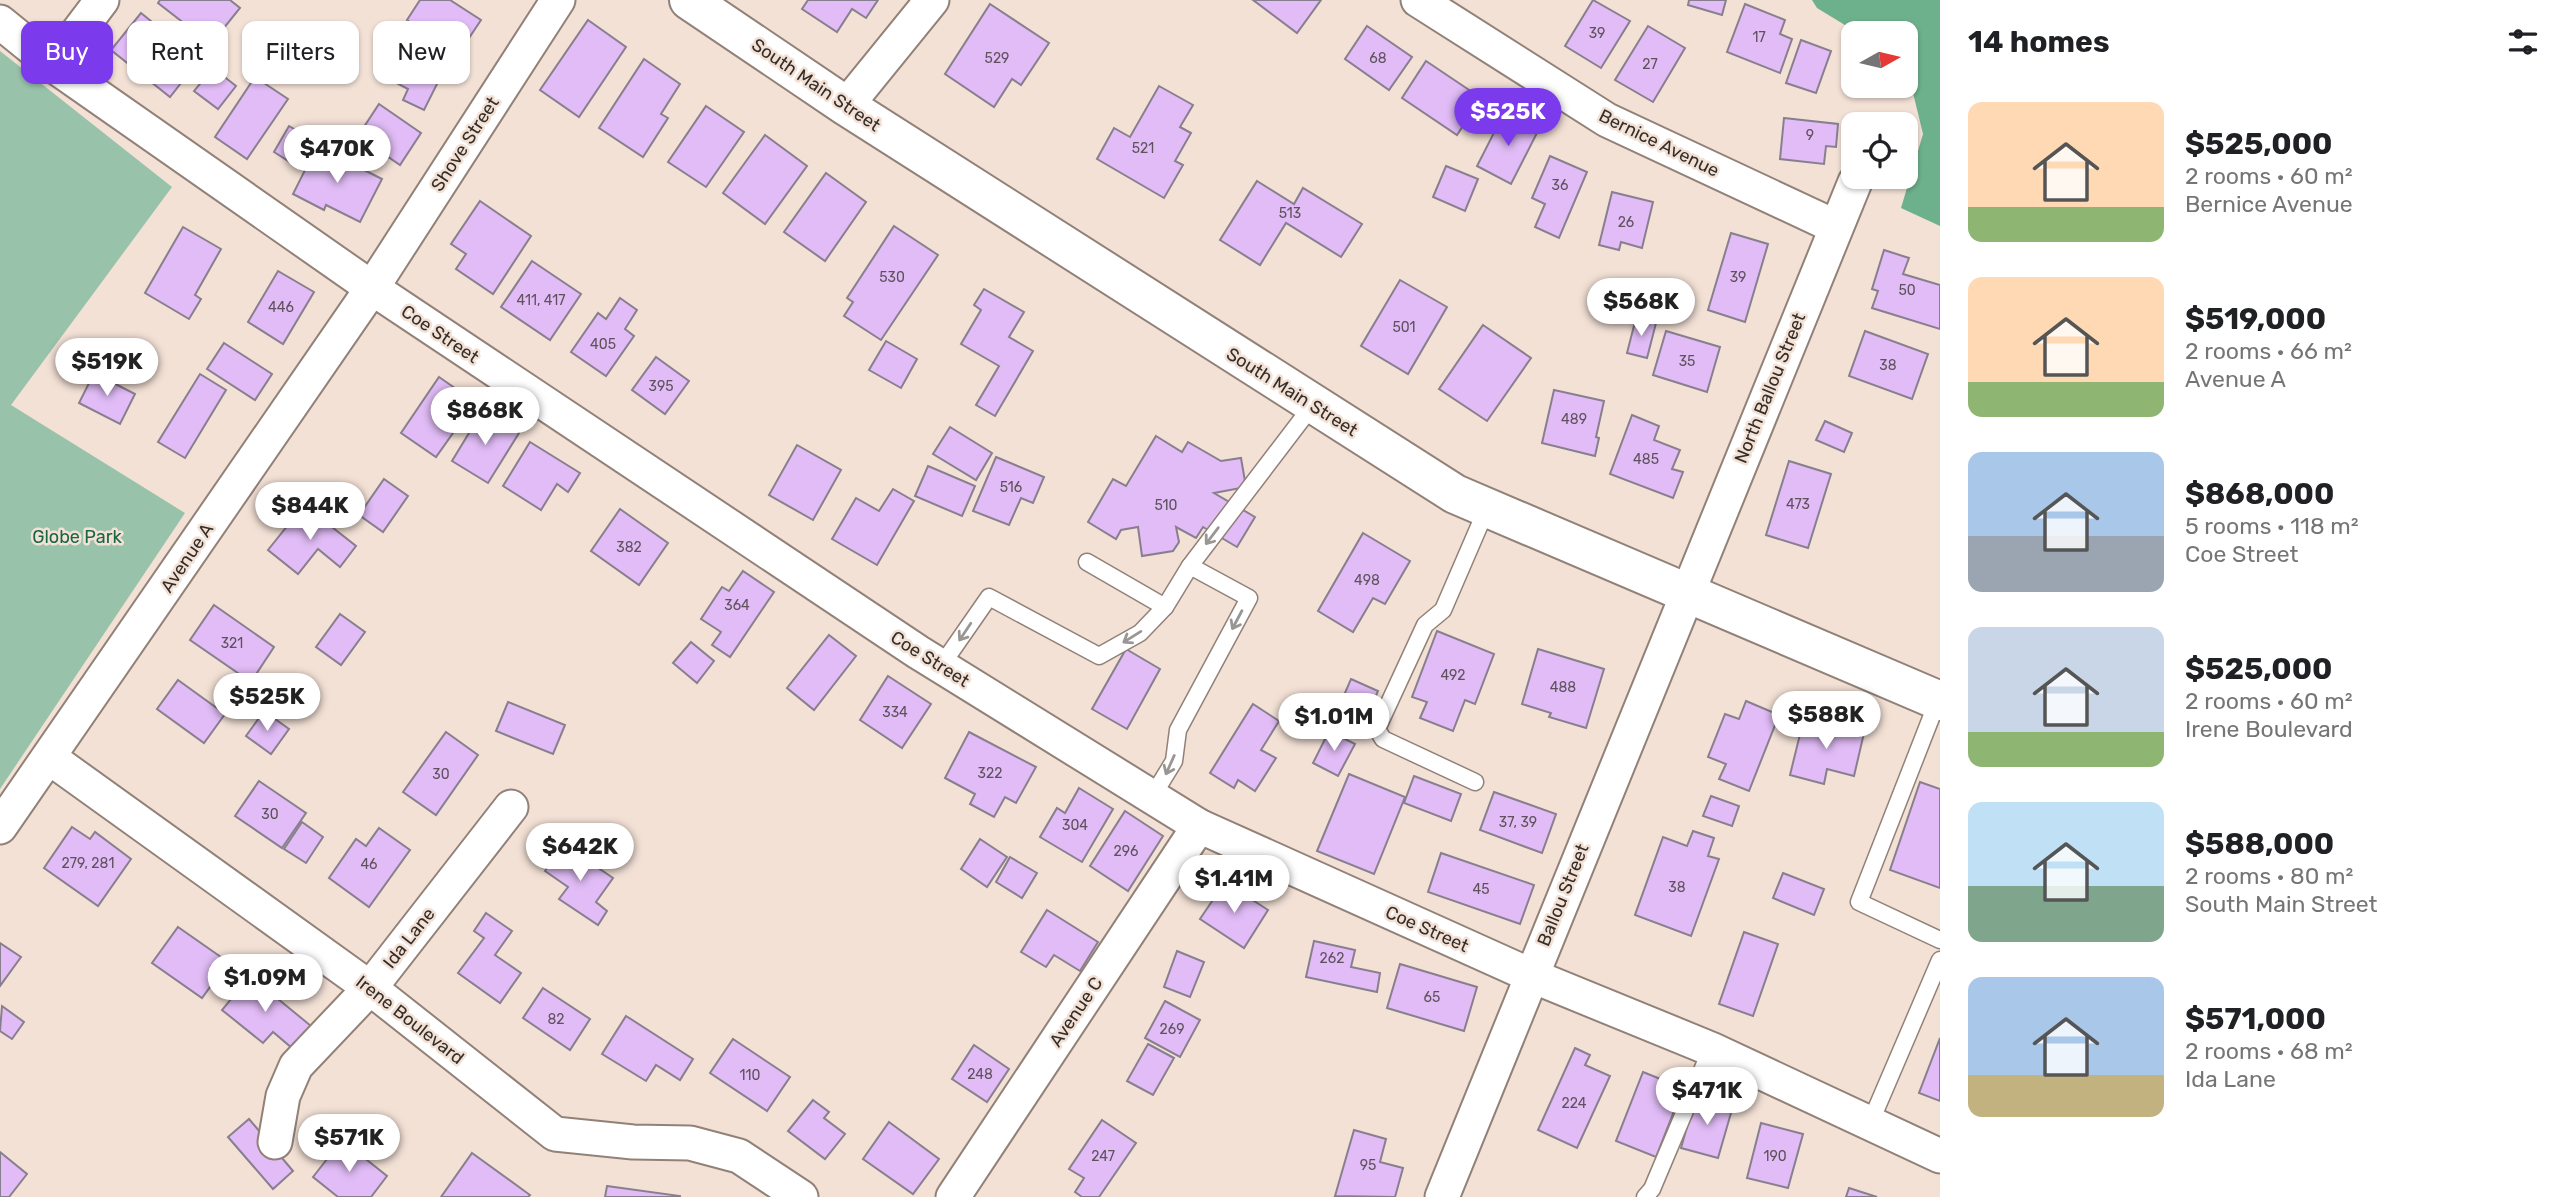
<!DOCTYPE html>
<html lang="en">
<head>
<meta charset="utf-8">
<style>
	body { margin:0; font-family:Rubik,sans-serif; background:#f6f6f6; color:#202124; height:100vh; display:flex; flex-direction:column; font-size:26px; white-space:nowrap }
	* { box-sizing:border-box; margin:0 }
	p { font-size:23px; color:#757577 }
	.icon { flex:none; width:38px; height:38px; fill:none; stroke:currentColor; stroke-width:2; stroke-linecap:round; stroke-linejoin:round }
	.map { position:relative; flex:1; overflow:hidden }
	.details { display:flex; flex-direction:column; background:#fff; width:630px }
	.details>* { flex:none }
	.banner { position:absolute; left:21px; top:21px; width:665px; height:63px; display:flex; gap:14px }
	.needle { width:46px; rotate:82deg }
	.controls { position:absolute; left:1841px; top:21px; display:grid; gap:14px }
	.controls a { display:grid; place-items:center; width:77px; height:77px; border-radius:14px; background:#fff; box-shadow:0 2px 5px #0004; font-size:35px }
	.price { position:absolute; translate:-50% -60px; padding:0 16px; border-radius:24px; background:#fff; color:#222; font-size:23px; line-height:46px; filter:drop-shadow(0 2px 4px #0008) }
	.price::after { content:''; position:absolute; left:50%; top:42px; width:21px; height:16px; margin-left:-10px; background:inherit; clip-path:polygon(0 0,100% 0,50% 100%) }
	.price.selected { background:#7c3aed; color:#fff }
	ul { padding:0; list-style:none }
	li { display:flex; align-items:center; gap:21px; height:175px; padding:0 28px }
	li span { display:grid; place-items:center; flex:none; width:196px; height:140px; border-radius:14px; color:#555 }
	li>.icon { margin-inline-start:auto }
	span .icon { width:84px; height:84px; fill:#fffc; stroke-width:1 }
	li b { font-size:30px }
	h2 { display:flex; justify-content:space-between; align-items:center; height:84px; padding:0 28px; font-size:30px }
	.tag { padding:0 24px; border-radius:14px; background:#fff; box-shadow:0 2px 5px #0004; font-size:24px; line-height:63px }
	.tag.selected { background:#7c3aed; color:#fff }
	main { display:flex; flex:1; min-height:0 }
	.map>svg:first-child { display:block }
	.green { fill:#99c2ab }
	.forest { fill:#6db18c }
	.building { fill:#e1bcf6; stroke:#887f8e; stroke-width:2 }
	.lines { fill:none; stroke-linecap:round; stroke-linejoin:round }
	.lane-casing { stroke:#918177; stroke-width:19 }
	.street-casing { stroke:#918177; stroke-width:37 }
	.secondary-casing { stroke:#918177; stroke-width:42 }
	.lane { stroke:#fff; stroke-width:16 }
	.street { stroke:#fff; stroke-width:33 }
	.secondary { stroke:#fff; stroke-width:38 }
	.oneway { stroke:#9a9694 }
	.labels { text-anchor:middle; dominant-baseline:central; stroke-width:5; stroke-linejoin:round; paint-order:stroke }
	.number-label { font-size:14px; fill:#5f525c }
	.street-label { font-size:18px; fill:#342e29; stroke:#f3e1d6 }
	.park-label { font-size:18px; fill:#166744; stroke:#f3e1d6 }
</style>
</head>
<body>
<main>
<div class="map">
<svg width="1940" height="1197" viewBox="0 0 1940 1197">
	<rect width="100%" height="100%" fill="#f3e1d6"/>
	<path class="green" d="M0 51 172 187 11 405 185 513 0 789Z"/>
	<path class="forest" d="M1812 0H1940V226L1901 208 1923 134 1906 64V33H1858L1817 8Z"/>
	<g class="building">
		<path d="M160 0H230L240 8 211 44 158 3Z"/>
		<path d="M420 0H450L481 20 459 53 407 20Z"/>
		<path d="M808 0H878L866 18 852 9 837 32 802 9Z"/>
		<path d="M1253 0H1321L1297 33Z"/>
		<path d="M1593 0 1630 21 1601 68 1565 46Z"/>
		<path d="M1689 0H1726L1722 15 1688 5Z"/>
		<path d="M990 4 1049 43 1021 85 1012 79 994 107 945 74Z"/>
		<path d="M1745 4 1785 20 1780 34 1792 39 1780 73 1727 52Z"/>
		<path d="M141 13 199 60 170 97 111 50Z"/>
		<path d="M588 20 626 47 579 117 540 90Z"/>
		<path d="M1367 26 1412 57 1389 90 1345 59Z"/>
		<path d="M1648 26 1685 48 1653 102 1615 80Z"/>
		<path d="M1801 40 1831 51 1816 93 1786 83Z"/>
		<path d="M405 46 446 66 424 110 403 100 408 89 389 79Z"/>
		<path d="M644 59 680 84 661 114 668 118 643 157 599 128Z"/>
		<path d="M1426 61 1481 98 1457 135 1402 98Z"/>
		<path d="M213 68 236 86 218 109 194 91Z"/>
		<path d="M255 77 288 99 247 159 215 137Z"/>
		<path d="M1159 86 1193 105 1180 127 1191 133 1175 161 1183 165 1164 198 1097 159 1114 128 1130 137Z"/>
		<path d="M379 104 421 133 400 165 358 136Z"/>
		<path d="M706 106 744 132 706 187 668 162Z"/>
		<path d="M1505 111 1539 129 1511 184 1477 166Z"/>
		<path d="M1784 118 1838 124 1836 147 1826 146 1824 164 1780 159Z"/>
		<path d="M289 126 317 142 301 169 274 152Z"/>
		<path d="M765 135 807 166 765 224 723 193Z"/>
		<path d="M317 146 382 179 360 222 326 205 324 210 293 194Z"/>
		<path d="M1550 156 1587 172 1559 238 1535 227 1545 204 1532 198Z"/>
		<path d="M1446 166 1478 179 1465 211 1433 197Z"/>
		<path d="M826 173 866 202 825 261 784 232Z"/>
		<path d="M1257 181 1294 204 1303 188 1362 224 1341 257 1286 223 1260 265 1220 240Z"/>
		<path d="M1612 192 1653 202 1642 248 1621 242 1619 250 1599 245Z"/>
		<path d="M480 201 531 236 493 294 456 269 466 254 451 244Z"/>
		<path d="M894 226 938 255 881 340 844 316 853 302 847 298Z"/>
		<path d="M183 227 221 249 195 295 201 299 189 319 145 293Z"/>
		<path d="M1731 233 1768 244 1745 322 1708 310Z"/>
		<path d="M1884 250 1909 258 1903 274 1940 285V329L1872 308 1878 291 1872 289Z"/>
		<path d="M532 261 581 294 550 340 501 307Z"/>
		<path d="M278 271 314 292 283 344 248 322Z"/>
		<path d="M1400 280 1447 307 1408 374 1361 346Z"/>
		<path d="M984 289 1024 312 1009 337 1033 351 995 416 976 405 999 366 961 344 981 310 974 305Z"/>
		<path d="M620 298 637 310 625 329 634 336 606 376 571 352 598 313 606 319Z"/>
		<path d="M1636 318 1656 323 1647 358 1627 353Z"/>
		<path d="M1483 325 1531 358 1487 421 1439 389Z"/>
		<path d="M1666 331 1720 347 1707 392 1653 375Z"/>
		<path d="M1865 331 1928 354 1912 399 1849 376Z"/>
		<path d="M886 341 917 359 901 388 869 370Z"/>
		<path d="M224 343 272 374 255 400 207 369Z"/>
		<path d="M656 357 689 381 665 414 632 390Z"/>
		<path d="M94 373 135 394 120 424 79 403Z"/>
		<path d="M200 374 226 390 185 458 158 442Z"/>
		<path d="M439 377 475 402 436 457 401 433Z"/>
		<path d="M1554 390 1604 401 1596 437 1599 438 1595 456 1542 443Z"/>
		<path d="M483 410 519 433 488 483 452 461Z"/>
		<path d="M1632 415 1659 426 1654 440 1680 450 1672 469 1683 472 1673 498 1610 474Z"/>
		<path d="M1825 421 1852 433 1844 452 1816 440Z"/>
		<path d="M950 427 992 453 976 480 933 454Z"/>
		<path d="M1156 436 1182 452 1188 442 1221 461 1241 458 1246 487 1214 493 1255 517 1237 547 1203 527 1196 538 1176 527 1179 542 1173 551 1142 556 1138 527 1121 530 1116 539 1088 522 1113 479 1126 486Z"/>
		<path d="M530 442 580 473 568 492 557 484 541 510 503 486Z"/>
		<path d="M797 445 841 470 813 520 769 495Z"/>
		<path d="M996 457 1044 477 1033 503 1021 498 1009 525 973 511Z"/>
		<path d="M1789 461 1831 474 1808 548 1766 535Z"/>
		<path d="M928 466 975 486 962 516 915 496Z"/>
		<path d="M384 479 408 496 383 532 359 515Z"/>
		<path d="M893 489 914 501 877 565 832 539 856 498 879 511Z"/>
		<path d="M304 505 356 546 340 567 318 549 298 574 268 550Z"/>
		<path d="M620 509 668 543 639 585 591 551Z"/>
		<path d="M1363 533 1410 561 1385 604 1373 598 1353 632 1318 611Z"/>
		<path d="M743 571 774 592 730 657 712 645 721 632 701 619 722 587 729 591Z"/>
		<path d="M214 605 274 647 251 682 190 640Z"/>
		<path d="M340 614 365 632 341 665 316 647Z"/>
		<path d="M1437 631 1494 654 1475 704 1465 700 1453 731 1420 718 1427 702 1412 697Z"/>
		<path d="M829 635 856 656 814 710 787 688Z"/>
		<path d="M691 642 714 661 697 683 673 663Z"/>
		<path d="M1126 649 1160 669 1127 729 1092 709Z"/>
		<path d="M1538 649 1604 669 1586 728 1549 717 1551 713 1522 704Z"/>
		<path d="M888 676 931 704 902 748 860 720Z"/>
		<path d="M1351 679 1378 691 1365 721 1338 709Z"/>
		<path d="M178 680 225 714 204 743 157 709Z"/>
		<path d="M1746 701 1779 715 1749 791 1719 779 1726 764 1708 757 1725 714 1739 719Z"/>
		<path d="M508 702 565 725 553 754 496 731Z"/>
		<path d="M1253 704 1279 721 1261 750 1276 758 1255 791 1238 780 1234 788 1210 773Z"/>
		<path d="M264 711 289 729 271 754 246 736Z"/>
		<path d="M1804 718 1864 733 1854 776 1827 769 1824 784 1790 775Z"/>
		<path d="M1329 731 1355 744 1338 776 1313 763Z"/>
		<path d="M446 732 478 755 436 815 403 792Z"/>
		<path d="M969 732 1036 767 1016 803 1005 797 994 817 970 804 975 794 945 778Z"/>
		<path d="M1349 774 1405 797 1374 874 1317 851Z"/>
		<path d="M1414 776 1461 794 1451 821 1404 803Z"/>
		<path d="M259 781 306 813 282 848 235 816Z"/>
		<path d="M1920 782 1940 789V888L1890 870Z"/>
		<path d="M1079 788 1113 809 1082 862 1040 837 1057 808 1065 813Z"/>
		<path d="M1494 792 1556 814 1542 853 1480 830Z"/>
		<path d="M1711 796 1739 806 1732 826 1703 816Z"/>
		<path d="M1125 811 1163 836 1128 891 1090 866Z"/>
		<path d="M302 822 323 837 306 863 284 849Z"/>
		<path d="M72 827 90 839 95 832 131 859 98 906 44 868Z"/>
		<path d="M379 828 410 850 369 907 329 878 356 839 366 846Z"/>
		<path d="M1693 831 1714 838 1708 856 1719 859 1691 936 1635 915 1663 837 1687 846Z"/>
		<path d="M980 839 1007 857 987 887 961 869Z"/>
		<path d="M563 844 613 878 596 902 607 911 598 925 559 899 568 887 545 871Z"/>
		<path d="M1441 853 1534 885 1520 924 1428 892Z"/>
		<path d="M1010 857 1037 873 1022 898 996 882Z"/>
		<path d="M1783 873 1824 889 1814 915 1773 898Z"/>
		<path d="M1225 882 1268 910 1244 948 1200 919Z"/>
		<path d="M1047 910 1098 942 1080 971 1054 955 1046 967 1021 952Z"/>
		<path d="M486 913 512 931 495 955 521 973 500 1003 458 973 484 938 474 931Z"/>
		<path d="M178 927 228 962 202 998 152 963Z"/>
		<path d="M1744 932 1778 944 1753 1016 1719 1004Z"/>
		<path d="M1314 941 1355 950 1351 967 1380 973 1377 992 1306 977Z"/>
		<path d="M0 943 21 957 0 986Z"/>
		<path d="M1177 951 1204 962 1190 997 1164 987Z"/>
		<path d="M1400 964 1477 987 1464 1031 1387 1008Z"/>
		<path d="M250 976 311 1026 292 1048 273 1032 263 1043 222 1010Z"/>
		<path d="M543 988 590 1019 570 1050 523 1018Z"/>
		<path d="M1165 1001 1200 1020 1180 1057 1145 1038Z"/>
		<path d="M2 1006 24 1022 12 1039 0 1031Z"/>
		<path d="M626 1016 693 1059 680 1080 656 1065 646 1081 602 1054Z"/>
		<path d="M1940 1038V1101L1919 1093Z"/>
		<path d="M733 1039 790 1077 767 1111 710 1073Z"/>
		<path d="M1148 1044 1174 1058 1153 1095 1127 1081Z"/>
		<path d="M974 1045 1009 1069 987 1102 952 1079Z"/>
		<path d="M1575 1048 1590 1055 1585 1065 1610 1076 1577 1148 1538 1130Z"/>
		<path d="M1643 1072 1683 1088 1656 1157 1616 1141Z"/>
		<path d="M1696 1095 1733 1106 1718 1158 1681 1148Z"/>
		<path d="M813 1100 829 1112 824 1118 845 1134 825 1159 788 1131Z"/>
		<path d="M249 1119 293 1171 273 1189 228 1137Z"/>
		<path d="M1102 1120 1136 1143 1099 1197H1082L1075 1192 1084 1178 1069 1169Z"/>
		<path d="M889 1122 939 1159 913 1194 863 1159Z"/>
		<path d="M1761 1123 1803 1134 1788 1188 1747 1178Z"/>
		<path d="M1354 1130 1386 1139 1380 1162 1403 1168 1395 1197 1335 1196Z"/>
		<path d="M342 1140 387 1176 371 1197H338L313 1177Z"/>
		<path d="M0 1152 27 1174 9 1197H0Z"/>
		<path d="M472 1153 530 1195 528 1197H441Z"/>
		<path d="M607 1186 680 1196V1197H605Z"/>
		<path d="M1849 1188 1877 1197H1846Z"/>
	</g>
	<g class="lines">
		<defs>
			<g id="lane">
				<path d="M1087 562 1165 607"/>
				<path d="M941 666 989 597 1099 656 1140 633 1165 607 1190 566 1312 406"/>
				<path d="M1938 700 1859 902 1940 940"/>
				<path d="M1475 782 1383 739 1377 729 1425 625 1443 610 1487 508"/>
				<path d="M1152 797 1174 761 1178 730 1249 598 1190 566"/>
				<path d="M1871 1121 1940 960"/>
				<path d="M1645 1197 1652 1189 1711 1049"/>
			</g>
			<g id="street">
				<path d="M1418 0 1607 120 1836 227"/>
				<path d="M0 22 53 65 372 288 918 652 1199 826 1530 975 1711 1049 1940 1156"/>
				<path d="M53 65 102 0"/>
				<path d="M846 106 932 0"/>
				<path d="M50 758 370 988 555 1134 633 1142 690 1143 739 1156 801 1197"/>
				<path d="M0 827 372 288 558 0"/>
				<path d="M275 1142 283 1096 296 1066 370 988 511 807"/>
				<path d="M953 1197 1199 826"/>
				<path d="M1442 1197 1855 182"/>
			</g>
			<path id="secondary" d="M689 0 846 106 1455 494 1940 701"/>
		</defs>
		<use href="#lane" class="lane-casing"/>
		<use href="#street" class="street-casing"/>
		<use href="#secondary" class="secondary-casing"/>
		<use href="#lane" class="lane"/>
		<use href="#street" class="street"/>
		<use href="#secondary" class="secondary"/>
	</g>
	<defs><path id="oneway-shaft" d="M-6 0H5M1.5-3L5.5 0L1.5 3" fill="none" stroke-width="1.6" stroke-linecap="round" stroke-linejoin="round" transform="scale(1.75)"/></defs>
	<g class="oneway">
		<use href="#oneway-shaft" transform="translate(1212 536) rotate(127)"/>
		<use href="#oneway-shaft" transform="translate(1237 620) rotate(118)"/>
		<use href="#oneway-shaft" transform="translate(965 632) rotate(124)"/>
		<use href="#oneway-shaft" transform="translate(1132 637) rotate(148)"/>
		<use href="#oneway-shaft" transform="translate(1170 765) rotate(114)"/>
	</g>
	<g class="labels">
		<g class="number-label">
			<text x="1597" y="33">39</text>
			<text x="1759" y="37">17</text>
			<text x="997" y="58">529</text>
			<text x="1378" y="58">68</text>
			<text x="1650" y="64">27</text>
			<text x="1810" y="135">9</text>
			<text x="1143" y="148">521</text>
			<text x="1560" y="185">36</text>
			<text x="1290" y="213">513</text>
			<text x="1626" y="222">26</text>
			<text x="892" y="277">530</text>
			<text x="1738" y="277">39</text>
			<text x="1907" y="290">50</text>
			<text x="541" y="300">411, 417</text>
			<text x="281" y="307">446</text>
			<text x="1404" y="327">501</text>
			<text x="603" y="344">405</text>
			<text x="1687" y="361">35</text>
			<text x="1888" y="365">38</text>
			<text x="661" y="386">395</text>
			<text x="1574" y="419">489</text>
			<text x="1646" y="459">485</text>
			<text x="1011" y="487">516</text>
			<text x="1798" y="504">473</text>
			<text x="1166" y="505">510</text>
			<text x="629" y="547">382</text>
			<text x="1367" y="580">498</text>
			<text x="737" y="605">364</text>
			<text x="232" y="643">321</text>
			<text x="1453" y="675">492</text>
			<text x="1563" y="687">488</text>
			<text x="895" y="712">334</text>
			<text x="990" y="773">322</text>
			<text x="441" y="774">30</text>
			<text x="270" y="814">30</text>
			<text x="1518" y="822">37, 39</text>
			<text x="1075" y="825">304</text>
			<text x="1126" y="851">296</text>
			<text x="88" y="863">279, 281</text>
			<text x="369" y="864">46</text>
			<text x="1677" y="887">38</text>
			<text x="1481" y="889">45</text>
			<text x="1332" y="958">262</text>
			<text x="1432" y="997">65</text>
			<text x="556" y="1019">82</text>
			<text x="1172" y="1029">269</text>
			<text x="980" y="1074">248</text>
			<text x="750" y="1075">110</text>
			<text x="1574" y="1103">224</text>
			<text x="1103" y="1156">247</text>
			<text x="1775" y="1156">190</text>
			<text x="1368" y="1165">95</text>
		</g>
		<g class="street-label">
			<text transform="translate(816 85) rotate(34)">South Main Street</text>
			<text transform="translate(1659 143) rotate(26)">Bernice Avenue</text>
			<text transform="translate(465 144) rotate(-57)">Shove Street</text>
			<text transform="translate(440 334) rotate(34)">Coe Street</text>
			<text transform="translate(1770 388) rotate(-68)">North Ballou Street</text>
			<text transform="translate(1292 392) rotate(32)">South Main Street</text>
			<text transform="translate(187 558) rotate(-56)">Avenue A</text>
			<text transform="translate(930 659) rotate(32)">Coe Street</text>
			<text transform="translate(1563 895) rotate(-68)">Ballou Street</text>
			<text transform="translate(1427 929) rotate(24)">Coe Street</text>
			<text transform="translate(409 938) rotate(-52)">Ida Lane</text>
			<text transform="translate(1076 1012) rotate(-56)">Avenue C</text>
			<text transform="translate(410 1020) rotate(38)">Irene Boulevard</text>
		</g>
		<g class="park-label">
			<text x="77" y="537">Globe Park</text>
		</g>
	</g>
</svg>
<div class="controls">
<a><svg class="needle" viewBox="-14 -14 28 28"><path d="M0-13l5 13h-10z" fill="#e53935"/><path d="M0 13l5-13h-10z" fill="#757577"/></svg></a>
<a><svg class="icon" aria-label="locate" viewBox="0 0 24 24"><circle cx="12" cy="12" r="6"/><path d="M12 2v4M12 18v4M2 12h4M18 12h4"/></svg></a>
</div>
<b class="price selected" style="left:1508px;top:148px">$525K</b>
<b class="price" style="left:337px;top:185px">$470K</b>
<b class="price" style="left:1641px;top:338px">$568K</b>
<b class="price" style="left:107px;top:398px">$519K</b>
<b class="price" style="left:485px;top:447px">$868K</b>
<b class="price" style="left:310px;top:542px">$844K</b>
<b class="price" style="left:267px;top:733px">$525K</b>
<b class="price" style="left:1826px;top:751px">$588K</b>
<b class="price" style="left:1334px;top:753px">$1.01M</b>
<b class="price" style="left:580px;top:883px">$642K</b>
<b class="price" style="left:1234px;top:915px">$1.41M</b>
<b class="price" style="left:265px;top:1014px">$1.09M</b>
<b class="price" style="left:1707px;top:1127px">$471K</b>
<b class="price" style="left:349px;top:1174px">$571K</b>
<div class="banner">
<a class="tag selected">Buy</a>
<a class="tag">Rent</a>
<a class="tag">Filters</a>
<a class="tag">New</a>
</div>
</div>
<section class="details">
<h2>14 homes<svg class="icon" aria-label="filters" viewBox="0 0 24 24"><path d="M4 7h16M4 17h16"/><circle cx="9" cy="7" r="2"/><circle cx="15" cy="17" r="2"/></svg></h2>
<ul>
<li><span style="background:linear-gradient(#ffd9b3 75%,#8fb573 0)"><svg class="icon" aria-label="home" viewBox="0 0 24 24"><path d="M3 11l9-7 9 7M6 9v11h12V9"/></svg></span><div><b>$525,000</b><p>2 rooms · 60 m²</p><p>Bernice Avenue</p></div></li>
<li><span style="background:linear-gradient(#ffd9b3 75%,#8fb573 0)"><svg class="icon" aria-label="home" viewBox="0 0 24 24"><path d="M3 11l9-7 9 7M6 9v11h12V9"/></svg></span><div><b>$519,000</b><p>2 rooms · 66 m²</p><p>Avenue A</p></div></li>
<li><span style="background:linear-gradient(#a9c7e8 60%,#9aa5b1 0)"><svg class="icon" aria-label="home" viewBox="0 0 24 24"><path d="M3 11l9-7 9 7M6 9v11h12V9"/></svg></span><div><b>$868,000</b><p>5 rooms · 118 m²</p><p>Coe Street</p></div></li>
<li><span style="background:linear-gradient(#c9d6e8 75%,#8fb573 0)"><svg class="icon" aria-label="home" viewBox="0 0 24 24"><path d="M3 11l9-7 9 7M6 9v11h12V9"/></svg></span><div><b>$525,000</b><p>2 rooms · 60 m²</p><p>Irene Boulevard</p></div></li>
<li><span style="background:linear-gradient(#bfe0f5 60%,#7fa58c 0)"><svg class="icon" aria-label="home" viewBox="0 0 24 24"><path d="M3 11l9-7 9 7M6 9v11h12V9"/></svg></span><div><b>$588,000</b><p>2 rooms · 80 m²</p><p>South Main Street</p></div></li>
<li><span style="background:linear-gradient(#a9c7e8 70%,#c2b280 0)"><svg class="icon" aria-label="home" viewBox="0 0 24 24"><path d="M3 11l9-7 9 7M6 9v11h12V9"/></svg></span><div><b>$571,000</b><p>2 rooms · 68 m²</p><p>Ida Lane</p></div></li>
</ul>
</section>
</main>
</body>
</html>
